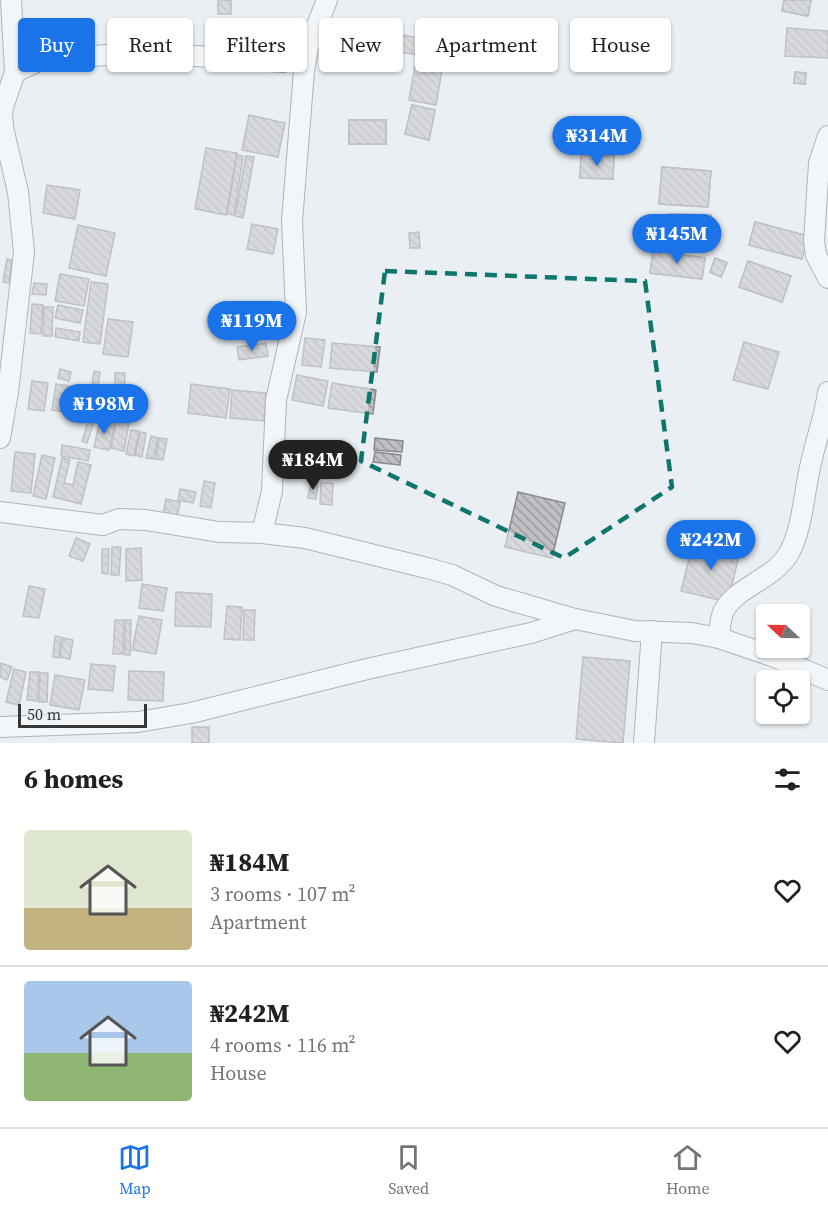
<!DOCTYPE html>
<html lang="en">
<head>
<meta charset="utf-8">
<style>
	body { margin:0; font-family:"Source Serif 4",serif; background:#f2f2f2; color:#202124; height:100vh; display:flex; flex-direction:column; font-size:22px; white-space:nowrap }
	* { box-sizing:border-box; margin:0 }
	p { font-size:20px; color:#757577 }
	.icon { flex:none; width:33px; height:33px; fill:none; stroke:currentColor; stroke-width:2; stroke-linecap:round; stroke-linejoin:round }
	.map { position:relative; height:743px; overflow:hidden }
	.side { display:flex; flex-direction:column; background:#fff; flex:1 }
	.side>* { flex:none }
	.banner { position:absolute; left:18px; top:18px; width:792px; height:54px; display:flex; gap:12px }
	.needle { width:39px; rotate:292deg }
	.controls { position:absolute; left:756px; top:604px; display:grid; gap:12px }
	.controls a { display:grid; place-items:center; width:54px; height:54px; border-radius:6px; background:#fff; box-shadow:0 2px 4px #0004; font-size:30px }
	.scale { position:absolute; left:18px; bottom:15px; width:129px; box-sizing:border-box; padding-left:6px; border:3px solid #353738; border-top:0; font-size:16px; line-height:21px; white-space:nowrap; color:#353738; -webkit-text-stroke:4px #eaeff3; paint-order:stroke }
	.price { position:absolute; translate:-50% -51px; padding:0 14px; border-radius:21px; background:#1a73e8; color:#fff; font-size:20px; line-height:39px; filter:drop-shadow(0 2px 3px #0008) }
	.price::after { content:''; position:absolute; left:50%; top:36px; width:18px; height:14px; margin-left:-9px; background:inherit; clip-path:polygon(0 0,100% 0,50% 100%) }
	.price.current { background:#222; color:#fff }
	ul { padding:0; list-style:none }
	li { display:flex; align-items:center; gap:18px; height:150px; padding:0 24px }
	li+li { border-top:2px solid #e0e0e0 }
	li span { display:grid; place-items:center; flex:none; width:168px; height:120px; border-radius:6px; color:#555 }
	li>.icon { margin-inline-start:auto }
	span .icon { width:72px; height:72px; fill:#fffc; stroke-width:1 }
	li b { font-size:26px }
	h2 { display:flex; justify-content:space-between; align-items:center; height:72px; padding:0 24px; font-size:26px }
	.pill { padding:0 21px; border-radius:6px; background:#fff; box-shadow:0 2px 4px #0004; font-size:21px; line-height:54px }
	.pill.current { background:#1a73e8; color:#fff }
	.menu { display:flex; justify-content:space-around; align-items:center; height:84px; border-top:2px solid #e0e0e0; background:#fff; font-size:16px; color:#757577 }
	.menu a { display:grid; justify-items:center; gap:3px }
	.menu .current { color:#1a73e8 }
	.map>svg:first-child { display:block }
	.building { fill:url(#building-back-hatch); stroke:#8a898e; stroke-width:1.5 }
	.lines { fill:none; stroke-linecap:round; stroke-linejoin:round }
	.street-casing { stroke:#6a6e71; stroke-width:22 }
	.street { stroke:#fff; stroke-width:20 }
	.marked { fill:none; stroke:#0f766e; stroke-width:4.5; stroke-dasharray:12 8; stroke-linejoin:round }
</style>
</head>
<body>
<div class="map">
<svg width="828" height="743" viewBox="0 0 828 743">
	<defs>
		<pattern id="building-back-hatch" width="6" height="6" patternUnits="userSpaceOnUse" patternTransform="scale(1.5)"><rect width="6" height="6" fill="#c0bfc4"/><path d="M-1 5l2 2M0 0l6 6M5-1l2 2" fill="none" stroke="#9d9ca0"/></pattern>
	</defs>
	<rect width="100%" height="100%" fill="#eaeff3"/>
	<g class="building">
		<rect x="218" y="0" width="13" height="14"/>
		<path d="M784 0H811L808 16 782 11Z"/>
		<path d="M784 0H811L808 16 782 11Z"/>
		<path d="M337 22 368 26 366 40 335 36Z"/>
		<path d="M473 28 501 29V39L472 37Z"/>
		<path d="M473 28 501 29V39L472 37Z"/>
		<path d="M787 28 828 31V58L785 56Z"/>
		<path d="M386 32 420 38 417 55 383 49Z"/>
		<rect x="337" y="40" width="17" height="13"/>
		<path d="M415 66 442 70 436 105 409 100Z"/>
		<path d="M795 72 806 73 805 84 794 83Z"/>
		<path d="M795 72 806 73 805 84 794 83Z"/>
		<path d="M412 105 435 110 429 140 405 134Z"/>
		<path d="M412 105 435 110 429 140 405 134Z"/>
		<path d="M249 115 285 123 278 157 242 150Z"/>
		<rect x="349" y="120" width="37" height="24"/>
		<rect x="349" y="120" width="37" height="24"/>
		<path d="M206 148 237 153 226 215 195 209Z"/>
		<path d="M237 155 243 156 234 215 227 214Z"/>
		<path d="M581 155 614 156 613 179 580 178Z"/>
		<path d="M581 155 614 156 613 179 580 178Z"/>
		<path d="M246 156 254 157 243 218 235 216Z"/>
		<path d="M662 167 711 171 708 207 659 204Z"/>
		<path d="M662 167 711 171 708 207 659 204Z"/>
		<path d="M47 185 80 190 75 219 43 213Z"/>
		<path d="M669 214 711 215 710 250 667 248Z"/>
		<path d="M669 214 711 215 710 250 667 248Z"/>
		<path d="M755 222 808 236 802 259 749 245Z"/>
		<path d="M755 222 808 236 802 259 749 245Z"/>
		<path d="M252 224 278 229 273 254 247 249Z"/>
		<path d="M78 225 115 233 106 276 69 268Z"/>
		<path d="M419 232 420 248H410L409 233Z"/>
		<path d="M653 251 705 258 702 279 650 273Z"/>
		<path d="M653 251 705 258 702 279 650 273Z"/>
		<path d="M715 258 727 263 721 277 710 272Z"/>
		<path d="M715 258 727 263 721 277 710 272Z"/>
		<path d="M7 259 12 260 9 283 3 282Z"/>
		<path d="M748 261 791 276 782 302 739 287Z"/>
		<path d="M748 261 791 276 782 302 739 287Z"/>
		<path d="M60 274 89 279 84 306 55 301Z"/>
		<path d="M91 282 108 284 100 344 83 342Z"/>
		<path d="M34 283 47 284 46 295 32 294Z"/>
		<path d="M32 304 43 305 41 334 30 333Z"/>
		<path d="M58 305 83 310 80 323 55 318Z"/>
		<path d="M44 307H53L52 336H43Z"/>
		<path d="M108 319 133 322 128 357 103 354Z"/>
		<path d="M56 328 80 332 79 341 55 337Z"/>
		<path d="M305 338 325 340 321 367 302 365Z"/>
		<path d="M744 342 779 352 768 389 733 380Z"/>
		<path d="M266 343 268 356 239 360 237 347Z"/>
		<path d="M332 343 380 347 377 372 330 368Z"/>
		<path d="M60 369 71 372 69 381 58 378Z"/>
		<path d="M94 371 100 372 97 393 91 392Z"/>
		<path d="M115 373H125L124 393H115Z"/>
		<path d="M297 375 328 381 323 406 292 400Z"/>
		<path d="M32 381 48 383 44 411 28 409Z"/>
		<path d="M332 383 376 390 373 414 328 408Z"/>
		<path d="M56 384 69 386 65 412 52 410Z"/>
		<path d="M191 384 230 389 226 418 188 413Z"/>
		<path d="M232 390 266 393 264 421 230 418Z"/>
		<path d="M91 413 96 415 87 443 82 441Z"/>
		<path d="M117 416 130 418 124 451 111 448Z"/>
		<path d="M100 420 115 424 109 450 94 447Z"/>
		<path d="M131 430 139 431 134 456 126 454Z"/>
		<path d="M140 432 146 433 142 457 135 455Z"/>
		<path d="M151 436 158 438 154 459 146 458Z"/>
		<path d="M159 438 167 439 163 460 156 459Z"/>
		<path d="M375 438 403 441 402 452 374 450Z"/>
		<path d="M62 445 90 450 88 461 61 456Z"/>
		<path d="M15 452 35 454 31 493 11 491Z"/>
		<path d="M375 452 401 455 400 465 373 462Z"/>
		<path d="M42 455 55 458 46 499 33 496Z"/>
		<path d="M313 456 348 458 347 471 312 469Z"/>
		<path d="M62 458 70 460 64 483 73 485 78 462 91 465 81 504 53 497Z"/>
		<path d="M204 481 215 483 211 508 200 506Z"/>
		<path d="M311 482 318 483 316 499 308 498Z"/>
		<path d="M321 483H333L332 505 320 504Z"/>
		<path d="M180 489 196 492 193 503 178 500Z"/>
		<path d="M518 492 565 503 552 558 505 547Z"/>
		<path d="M166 499 180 502 177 517 163 514Z"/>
		<path d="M76 538 90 544 83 561 69 556Z"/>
		<path d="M694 539 740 551 728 602 681 591Z"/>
		<path d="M112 547H121L119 575H111Z"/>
		<path d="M141 548 142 580 126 581V549Z"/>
		<path d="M102 549H109L108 574 102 573Z"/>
		<path d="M142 584 167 588 163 611 139 608Z"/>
		<path d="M29 586 45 589 39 618 23 616Z"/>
		<path d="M176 592 212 594 211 627 175 626Z"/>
		<path d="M227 606 242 607 240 640 224 639Z"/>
		<path d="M244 610H255L254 640H243Z"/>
		<path d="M139 616 162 620 156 654 132 650Z"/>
		<path d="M115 620H124L123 654H113Z"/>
		<path d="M125 620H131L130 655H125Z"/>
		<path d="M55 636 61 637 59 658 53 657Z"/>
		<path d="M63 638 73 640 70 659 60 657Z"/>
		<path d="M583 657 630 661 623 743 576 739Z"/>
		<path d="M0 663 12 667 7 680 0 677Z"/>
		<path d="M91 664 115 666 113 691 88 689Z"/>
		<path d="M14 669 26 672 19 705 6 702Z"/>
		<path d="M129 671 164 672 163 701 128 700Z"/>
		<path d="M30 672H39L37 701 27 700Z"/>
		<path d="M40 673H48L47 702H39Z"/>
		<path d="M55 675 85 680 79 710 50 705Z"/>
		<rect x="192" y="727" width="17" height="16"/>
	</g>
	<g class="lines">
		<defs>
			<g id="street">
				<path d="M15 72 41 60 120 54H167L283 62 307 51"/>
				<path d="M828 136 819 163 814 241 816 255 828 278"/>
				<path d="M0 438 8 392 24 252 18 192 4 132 2 117 3 107 15 72 11 0"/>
				<path d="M0 512 103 525 119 519 146 520 219 532 262 533 305 538 427 568 452 575 496 596 575 619 635 631 692 633 719 638 772 656 828 680"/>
				<path d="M262 533 272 491 276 400 296 312 292 221 304 71 308 48 327 0"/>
				<path d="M719 638C720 628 720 615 726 607 740 586 775 578 789 553 803 528 804 491 811 463 816 439 825 416 828 392"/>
				<path d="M0 727 138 722 191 713 367 669 531 633 575 619"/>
				<path d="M644 743 652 631"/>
			</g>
		</defs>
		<use href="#street" class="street-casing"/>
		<use href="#street" class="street"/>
	</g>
	<path d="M0 0H828V743H0ZM385 271 645 281 672 487 564 558 361 461Z" fill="#eaeff3" fill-opacity=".55" fill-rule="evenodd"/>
	<path class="marked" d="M385 271 645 281 672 487 564 558 361 461Z"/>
</svg>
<div class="controls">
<a><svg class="needle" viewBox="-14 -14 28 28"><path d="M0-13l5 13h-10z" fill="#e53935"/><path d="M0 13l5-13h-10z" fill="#757577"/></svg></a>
<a><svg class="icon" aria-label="locate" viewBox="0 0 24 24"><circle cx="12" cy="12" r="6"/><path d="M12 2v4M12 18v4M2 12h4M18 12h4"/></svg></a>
</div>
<div class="scale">50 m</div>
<b class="price" style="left:597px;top:167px">₦314M</b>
<b class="price" style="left:677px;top:265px">₦145M</b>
<b class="price" style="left:252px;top:352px">₦119M</b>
<b class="price" style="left:104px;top:435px">₦198M</b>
<b class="price current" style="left:313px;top:491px">₦184M</b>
<b class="price" style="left:711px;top:571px">₦242M</b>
<div class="banner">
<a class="pill current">Buy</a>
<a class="pill">Rent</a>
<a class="pill">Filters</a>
<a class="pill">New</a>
<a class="pill">Apartment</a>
<a class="pill">House</a>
</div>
</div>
<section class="side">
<h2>6 homes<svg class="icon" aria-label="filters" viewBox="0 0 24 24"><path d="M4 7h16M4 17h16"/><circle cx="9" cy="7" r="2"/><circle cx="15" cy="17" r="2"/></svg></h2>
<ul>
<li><span style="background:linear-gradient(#dfe7d0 65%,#c2b280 0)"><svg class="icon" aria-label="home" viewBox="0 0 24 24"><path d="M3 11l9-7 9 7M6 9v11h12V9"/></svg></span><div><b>₦184M</b><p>3 rooms · 107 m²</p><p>Apartment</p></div><svg class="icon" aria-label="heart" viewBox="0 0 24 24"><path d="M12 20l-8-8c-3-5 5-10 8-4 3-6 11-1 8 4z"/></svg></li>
<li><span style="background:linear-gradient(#a9c7e8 60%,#8fb573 0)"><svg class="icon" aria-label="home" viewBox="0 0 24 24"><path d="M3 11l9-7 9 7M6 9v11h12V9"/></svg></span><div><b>₦242M</b><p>4 rooms · 116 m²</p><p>House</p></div><svg class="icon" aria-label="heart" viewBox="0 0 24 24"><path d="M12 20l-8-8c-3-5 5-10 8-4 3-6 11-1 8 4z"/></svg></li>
</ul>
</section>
<nav class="menu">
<a class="current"><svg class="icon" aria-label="map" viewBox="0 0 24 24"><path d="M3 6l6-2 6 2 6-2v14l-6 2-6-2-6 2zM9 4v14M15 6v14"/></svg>Map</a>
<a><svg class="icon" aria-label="saved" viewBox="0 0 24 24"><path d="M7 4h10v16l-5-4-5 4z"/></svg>Saved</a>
<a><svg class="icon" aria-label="home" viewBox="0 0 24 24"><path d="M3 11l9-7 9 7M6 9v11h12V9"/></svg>Home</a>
</nav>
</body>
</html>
